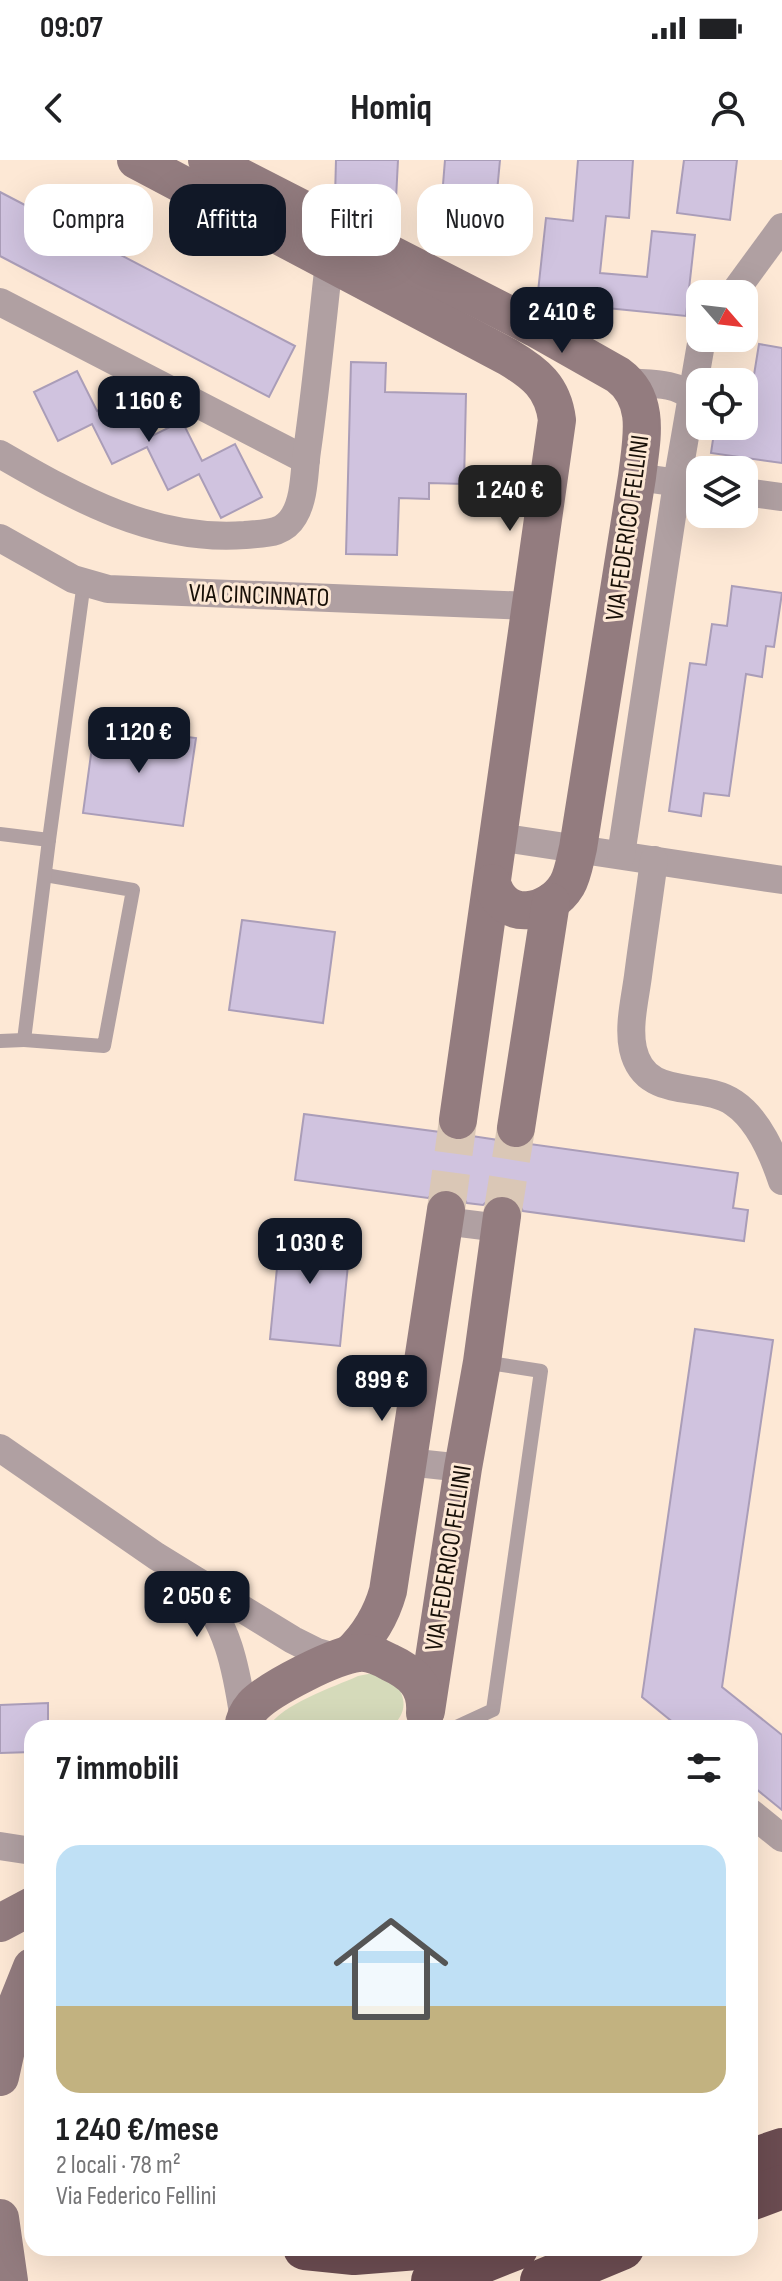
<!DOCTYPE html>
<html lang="it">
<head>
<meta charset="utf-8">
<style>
	body { margin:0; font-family:"Sofia Sans Condensed",sans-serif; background:#f6f6f6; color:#202124; height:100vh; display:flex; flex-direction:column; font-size:30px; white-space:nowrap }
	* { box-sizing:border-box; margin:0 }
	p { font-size:26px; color:#757577 }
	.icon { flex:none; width:44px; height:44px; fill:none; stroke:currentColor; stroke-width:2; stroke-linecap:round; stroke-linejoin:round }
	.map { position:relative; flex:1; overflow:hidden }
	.sheet { position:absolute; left:24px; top:1560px; width:734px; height:536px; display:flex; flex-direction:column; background:#fff; border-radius:24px; box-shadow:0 8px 32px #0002 }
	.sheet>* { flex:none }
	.hud { position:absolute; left:24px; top:24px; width:734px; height:72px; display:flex; gap:16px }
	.needle { width:52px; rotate:118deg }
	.fabs { position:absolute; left:686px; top:120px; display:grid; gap:16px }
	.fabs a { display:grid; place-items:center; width:72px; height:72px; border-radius:16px; background:#fff; box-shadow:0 8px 32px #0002; font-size:40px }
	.price { position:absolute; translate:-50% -68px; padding:0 18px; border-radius:16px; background:#111827; color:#fff; font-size:26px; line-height:52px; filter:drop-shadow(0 2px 4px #0008) }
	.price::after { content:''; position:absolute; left:50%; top:48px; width:24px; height:18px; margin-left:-12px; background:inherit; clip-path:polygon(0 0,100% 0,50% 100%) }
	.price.current { background:#222; color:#fff }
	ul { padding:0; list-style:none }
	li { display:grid; align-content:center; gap:16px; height:424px; padding:0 32px }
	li+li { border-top:2px solid #e0e0e0 }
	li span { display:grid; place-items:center; height:248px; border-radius:24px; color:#555 }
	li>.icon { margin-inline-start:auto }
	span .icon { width:144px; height:144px; fill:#fffc; stroke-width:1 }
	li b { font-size:34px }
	h2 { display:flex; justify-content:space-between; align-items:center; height:96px; padding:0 32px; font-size:34px }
	.tag { padding:0 28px; border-radius:24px; background:#fff; box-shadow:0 8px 32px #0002; font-size:28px; line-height:72px }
	.tag.current { background:#111827; color:#fff }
	.status { display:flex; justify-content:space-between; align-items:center; height:56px; padding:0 40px; background:#fff; direction:ltr }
	.status svg { height:22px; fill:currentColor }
	header { display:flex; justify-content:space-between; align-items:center; height:104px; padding:0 32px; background:#fff; font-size:36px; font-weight:700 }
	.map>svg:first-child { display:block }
	.green { fill:#d5daba }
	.building { fill:#d0c3df; stroke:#aa9db8; stroke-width:2 }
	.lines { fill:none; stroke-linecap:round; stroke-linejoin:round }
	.secondary-tunnel { stroke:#dac7b6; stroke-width:38; stroke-dasharray:38 19; stroke-linecap:butt }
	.lane { stroke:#b0a0a2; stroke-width:14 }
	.street { stroke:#b0a0a2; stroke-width:28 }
	.secondary { stroke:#937c7f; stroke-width:38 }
	.highway { stroke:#6b4c51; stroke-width:44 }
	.labels { text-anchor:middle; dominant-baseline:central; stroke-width:6; stroke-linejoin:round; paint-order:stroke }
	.street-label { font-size:26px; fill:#170f07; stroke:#fde8d5 }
</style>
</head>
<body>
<div class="status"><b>09:07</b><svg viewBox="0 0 49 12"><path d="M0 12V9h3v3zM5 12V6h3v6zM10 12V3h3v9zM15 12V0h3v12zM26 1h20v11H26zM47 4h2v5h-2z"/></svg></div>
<header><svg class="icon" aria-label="back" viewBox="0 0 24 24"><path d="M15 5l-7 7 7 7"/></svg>Homiq<svg class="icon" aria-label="person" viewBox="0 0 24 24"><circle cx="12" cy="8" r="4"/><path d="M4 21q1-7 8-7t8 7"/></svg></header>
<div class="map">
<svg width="782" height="2121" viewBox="0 0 782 2121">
	<rect width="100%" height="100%" fill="#fde8d5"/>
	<path class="green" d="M368 1514H377L395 1520C406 1541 408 1549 392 1568H268C281 1544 334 1527 358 1516Z"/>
	<g class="building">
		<path d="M336 0H398L396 39 335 37Z"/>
		<path d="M445 0H500L495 53 441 49Z"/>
		<path d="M578 0H633L629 58 606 56 600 113 647 117 652 71 695 75 686 156 537 141 546 58 573 61Z"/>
		<path d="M684 0H737L730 60 677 53Z"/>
		<path d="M0 32 295 186 269 237 0 96Z"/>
		<path d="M759 184 782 188V303L711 293 715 266H744V213L754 215Z"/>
		<path d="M351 202 386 203 385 232 466 234 464 324 429 323V339L399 338 397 395 346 394Z"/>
		<path d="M77 211 97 251 127 236 148 278 182 261 202 301 235 284 262 337 221 358 199 314 168 330 147 287 112 304 92 264 58 281 34 232Z"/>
		<path d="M732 426 782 433 774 487 766 486 762 517 746 514 729 636 704 633 701 656 669 651 690 503 706 505 712 464 727 466Z"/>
		<path d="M95 565 196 578 183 666 83 653Z"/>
		<path d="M242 760 335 772 323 863 229 850Z"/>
		<path d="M304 954 440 972 445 978 456 982 465 981 472 976 498 980 503 986 513 990 523 989 530 984 738 1013 733 1048 748 1050 744 1081 523 1051 516 1039 504 1034 493 1036 483 1045 467 1043 460 1033 449 1028 437 1030 428 1038 295 1020Z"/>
		<path d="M281 1067 351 1074 340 1186 270 1179Z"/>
		<path d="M695 1169 773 1180 722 1527 782 1575V1650L750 1624V1568H680L642 1537Z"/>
		<path d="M48 1543V1568H32V1592L0 1593V1545Z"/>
	</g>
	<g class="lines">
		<g class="secondary-tunnel">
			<path d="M446 1050 458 960"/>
			<path d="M502 1056 516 968"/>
		</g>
		<g class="lane">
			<path d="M0 674 49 680"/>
			<path d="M24 880 104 886 133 730 45 715"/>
			<path d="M0 881 24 880 49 680 84 422"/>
			<path d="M454 1568 493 1550 541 1211 483 1202"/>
		</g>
		<g class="street">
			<path d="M733 134 782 67"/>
			<path d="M0 142 306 300"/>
			<path d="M628 222C647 224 677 222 691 237"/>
			<path d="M0 294C76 338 154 382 245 375 264 373 283 375 294 356 305 338 304 311 307 291 316 228 322 165 329 102L337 88"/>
			<path d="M637 317 700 326"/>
			<path d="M744 332 782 337"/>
			<path d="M0 378 73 419 108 429 530 446"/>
			<path d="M498 677 782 720"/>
			<path d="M621 695 677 323 702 178"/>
			<path d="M654 700C649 739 643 777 638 816 635 839 628 866 633 889 645 942 701 920 734 943 759 960 773 994 782 1021"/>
			<path d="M444 1061 500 1068"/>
			<path d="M0 1288 156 1396 293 1480 317 1492 338 1498"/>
			<path d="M407 1302 463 1308"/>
			<path d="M190 1424C228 1457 237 1513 244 1560"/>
			<path d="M750 1652 782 1678"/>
			<path d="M0 1686 32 1691"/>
		</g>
		<g class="secondary">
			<path d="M136 0 508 197C535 213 553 227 557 260L458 960"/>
			<path d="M207 0 535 168 618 215C652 240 641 281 637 317L578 688C575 700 573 715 567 725 549 755 503 763 492 723"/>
			<path d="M516 968 551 742"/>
			<path d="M350 1494C369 1476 381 1456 388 1431L446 1050"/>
			<path d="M426 1551 463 1308 482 1202 502 1056"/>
			<path d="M243 1568C244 1559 247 1553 253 1546 269 1529 337 1494 359 1493 369 1492 380 1497 389 1502 413 1513 427 1526 425 1553"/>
			<path d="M0 1763 32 1746"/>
			<path d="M0 1917 15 1849 32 1807"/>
			<path d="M0 2058 9 2121"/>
		</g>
		<g class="highway">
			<path d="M750 2001 782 1990"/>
			<path d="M750 2039 782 2027"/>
			<path d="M305 2088 354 2093 417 2088"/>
			<path d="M433 2121 516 2088"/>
			<path d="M542 2121 622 2088"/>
		</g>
	</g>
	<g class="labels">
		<g class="street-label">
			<text transform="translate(628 368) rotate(-82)">VIA FEDERICO FELLINI</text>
			<text transform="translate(259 436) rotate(2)">VIA CINCINNATO</text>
			<text transform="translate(449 1398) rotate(-81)">VIA FEDERICO FELLINI</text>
		</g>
	</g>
</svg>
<div class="fabs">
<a><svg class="needle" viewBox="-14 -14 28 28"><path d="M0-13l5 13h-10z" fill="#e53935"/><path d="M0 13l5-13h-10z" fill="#757577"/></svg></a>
<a><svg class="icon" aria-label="locate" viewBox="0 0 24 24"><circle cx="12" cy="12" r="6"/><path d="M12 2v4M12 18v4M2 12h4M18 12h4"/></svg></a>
<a><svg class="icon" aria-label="layers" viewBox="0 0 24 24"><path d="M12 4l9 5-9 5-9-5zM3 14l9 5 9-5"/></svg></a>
</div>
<b class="price" style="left:562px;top:195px">2 410 €</b>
<b class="price" style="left:149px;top:284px">1 160 €</b>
<b class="price current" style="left:510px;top:373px">1 240 €</b>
<b class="price" style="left:139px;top:615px">1 120 €</b>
<b class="price" style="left:310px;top:1126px">1 030 €</b>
<b class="price" style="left:382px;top:1263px">899 €</b>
<b class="price" style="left:197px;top:1479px">2 050 €</b>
<div class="hud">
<a class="tag">Compra</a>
<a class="tag current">Affitta</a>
<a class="tag">Filtri</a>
<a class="tag">Nuovo</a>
</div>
<section class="sheet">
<h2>7 immobili<svg class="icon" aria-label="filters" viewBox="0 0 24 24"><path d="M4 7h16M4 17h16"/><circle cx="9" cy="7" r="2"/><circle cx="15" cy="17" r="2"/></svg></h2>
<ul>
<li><span style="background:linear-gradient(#bfe0f5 65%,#c2b280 0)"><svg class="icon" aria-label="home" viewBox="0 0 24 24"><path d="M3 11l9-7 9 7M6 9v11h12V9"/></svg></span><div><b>1 240 €/mese</b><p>2 locali · 78 m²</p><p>Via Federico Fellini</p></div></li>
</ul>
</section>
</div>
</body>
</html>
